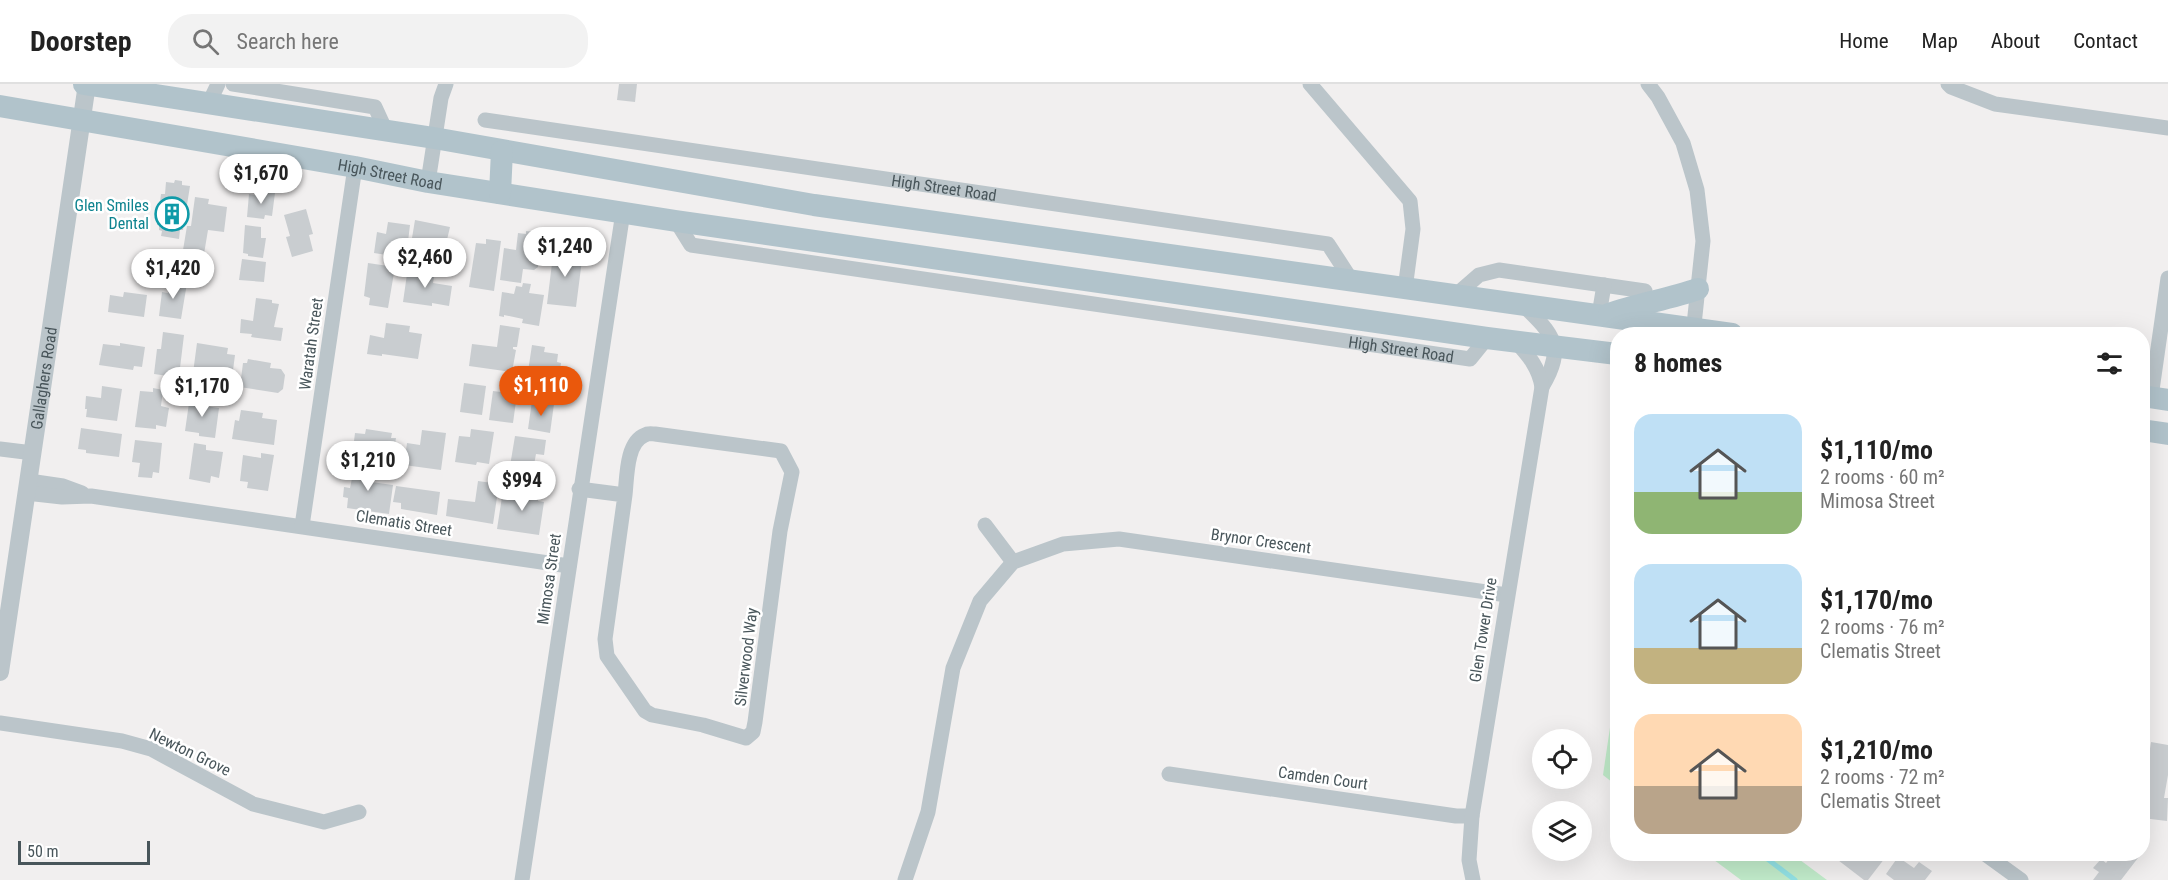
<!DOCTYPE html>
<html lang="en">
<head>
<meta charset="utf-8">
<style>
	body { margin:0; font-family:"Roboto Condensed",sans-serif; background:#f2f2f2; color:#222; height:100vh; display:flex; flex-direction:column; font-size:22px; white-space:nowrap }
	* { box-sizing:border-box; margin:0 }
	p { font-size:20px; color:#767676 }
	.icon { flex:none; width:33px; height:33px; fill:none; stroke:currentColor; stroke-width:2; stroke-linecap:round; stroke-linejoin:round }
	.map { position:relative; flex:1; overflow:hidden }
	.details { position:absolute; left:1610px; top:243px; width:540px; height:534px; display:flex; flex-direction:column; background:#fff; border-radius:24px; box-shadow:0 6px 24px #0002 }
	.details>* { flex:none }
	.controls { position:absolute; left:1532px; top:645px; display:grid; gap:12px }
	.controls a { display:grid; place-items:center; width:60px; height:60px; border-radius:50%; background:#fff; box-shadow:0 6px 24px #0002; font-size:30px }
	.scale { position:absolute; left:18px; bottom:15px; width:132px; box-sizing:border-box; padding-left:6px; border:3px solid #48555a; border-top:0; font-size:16px; line-height:21px; white-space:nowrap; color:#48555a; -webkit-text-stroke:4px #fff; paint-order:stroke }
	.price { position:absolute; translate:-50% -51px; padding:0 14px; border-radius:21px; background:#fff; color:#222; font-size:20px; line-height:39px; filter:drop-shadow(0 2px 3px #0008) }
	.price::after { content:''; position:absolute; left:50%; top:36px; width:18px; height:14px; margin-left:-9px; background:inherit; clip-path:polygon(0 0,100% 0,50% 100%) }
	.price.current { background:#ea580c; color:#fff }
	ul { padding:0; list-style:none }
	li { display:flex; align-items:center; gap:18px; height:150px; padding:0 24px }
	li span { display:grid; place-items:center; flex:none; width:168px; height:120px; border-radius:18px; color:#555 }
	li>.icon { margin-inline-start:auto }
	span .icon { width:72px; height:72px; fill:#fffc; stroke-width:1 }
	li b { font-size:26px }
	h2 { display:flex; justify-content:space-between; align-items:center; height:72px; padding:0 24px; font-size:26px }
	header { display:flex; align-items:center; gap:36px; box-sizing:border-box; height:84px; padding:0 30px; background:#fff; border-bottom:2px solid #e0e0e0 }
	header strong { font-size:28px }
	nav { display:flex; gap:33px; margin-inline-start:auto; font-size:21px }
	.search { width:420px; height:54px; background:#f2f2f2; display:flex; align-items:center; gap:15px; box-sizing:border-box; padding:0 21px; border-radius:24px; color:#767676; font-size:22px }
	.map>svg:first-child { display:block }
	.green { fill:#c1ebca }
	.lines { fill:none; stroke-linecap:round; stroke-linejoin:round }
	.stream { stroke:#92e1e4; stroke-width:5 }
	.building { fill:#c9cdd0 }
	.minor { stroke:#bbc5ca; stroke-width:15 }
	.tertiary { stroke:#bbc5ca; stroke-width:18 }
	.primary { stroke:#b1c3cb; stroke-width:22 }
	.labels { text-anchor:middle; dominant-baseline:central; stroke-width:5; stroke-linejoin:round; paint-order:stroke }
	.street-label { font-size:16px; fill:#48555a; stroke:#fff }
	.culture-label { font-size:16px; fill:#0d838f; stroke:#fff; text-anchor:end }
</style>
</head>
<body>
<header>
<strong>Doorstep</strong>
<div class="search"><svg class="icon" aria-label="search" viewBox="0 0 24 24"><circle cx="10" cy="10" r="6"/><path d="M15 15l6 6"/></svg>Search here</div>
<nav><a>Home</a><a>Map</a><a>About</a><a>Contact</a></nav>
</header>
<div class="map">
<svg width="2168" height="796" viewBox="0 0 2168 796">
	<rect width="100%" height="100%" fill="#f1efef"/>
	<g class="green">
		<path d="M1617 596V702L1603 691Z"/>
		<path d="M1706 770H1792L1827 796H1741Z"/>
	</g>
	<g class="lines">
		<path class="stream" d="M1761 770 1795 796"/>
	</g>
	<g class="building">
		<path d="M619 0H637L635 18 617 16Z"/>
		<path d="M175 96 182 97V101L190 102 183 146H180L179 155 161 152 162 147 159 146V141H157L161 110H165L166 98 174 99Z"/>
		<path d="M257 107 275 109 272 132 265 131 264 135 247 133 249 110 256 111Z"/>
		<path d="M195 113 209 115 208 120 227 123 224 148 208 146 203 176 182 172 187 142H191Z"/>
		<path d="M306 125 313 150 309 151 313 167 292 173 286 153 290 152 284 131Z"/>
		<path d="M415 136 450 143 443 173 439 176 420 174 422 162 411 160Z"/>
		<path d="M388 138 410 141 406 174 374 169 377 148 386 150Z"/>
		<path d="M245 141 261 143V154H266L263 174 248 172V170L243 169Z"/>
		<path d="M526 147 535 148 534 152 541 153 538 183 534 186 523 185 521 199 500 196 504 164 516 166 518 149 526 150Z"/>
		<path d="M486 155 501 157 494 207 469 203 476 159 486 160Z"/>
		<path d="M554 163 578 166 577 175 582 176 576 223 547 220Z"/>
		<path d="M242 175 266 178 264 198 239 196Z"/>
		<path d="M368 179 395 183 388 224 369 221 370 214 364 212Z"/>
		<path d="M408 183 435 187 433 199 452 202 449 222 432 219V222L403 218Z"/>
		<path d="M170 196 187 199 181 235 159 232 162 208 168 209Z"/>
		<path d="M523 199 531 200 529 209 544 211 539 242 522 239 523 235 504 231V233L499 232 502 208 514 210 516 202 522 203Z"/>
		<path d="M124 208 147 211 144 233 108 228 110 211 123 213Z"/>
		<path d="M256 214 272 216V219L279 220 274 243 283 244 281 257 251 253 252 250 240 249 241 235 253 237Z"/>
		<path d="M386 239 410 242 409 248 422 250 418 275 382 270V272L367 270 370 251 384 254Z"/>
		<path d="M500 241 520 244 517 263H513V265L516 266 512 288 469 282 472 260 497 263Z"/>
		<path d="M163 248 184 251 180 284H176L175 293 154 290 157 265H161Z"/>
		<path d="M120 259 145 263 142 283 134 282 133 286 99 281 103 260 120 262Z"/>
		<path d="M197 259 228 264 227 270 235 271 232 294 193 289Z"/>
		<path d="M532 261 545 263 544 268 558 270 557 278 561 279 558 299 527 294Z"/>
		<path d="M248 275 271 279 270 284 281 285 285 291 283 305 278 309 240 303 243 279H247Z"/>
		<path d="M464 299 486 302 482 331 460 328Z"/>
		<path d="M102 302 122 305 117 337 86 333 87 325H85L86 312 101 314Z"/>
		<path d="M153 304 163 306 161 322 169 324 166 343 156 341V345L135 343 140 307 153 308Z"/>
		<path d="M493 307 517 310 513 339 489 336Z"/>
		<path d="M190 312 206 314 205 322 219 324 215 354 199 352V349L185 347Z"/>
		<path d="M532 317 554 320 550 349 528 345Z"/>
		<path d="M241 326 263 329 262 334 277 336 274 361 232 355 235 336 239 337Z"/>
		<path d="M81 344 122 350 119 373 86 369V366L78 365Z"/>
		<path d="M366 345 392 349 391 354H396L392 379 352 373 355 349 365 350Z"/>
		<path d="M471 345 494 348 489 380 477 378 476 381 455 378 459 352 470 353Z"/>
		<path d="M422 346 446 349 441 386 404 381 407 359 420 361Z"/>
		<path d="M515 352 546 356 544 371 536 370 533 386 510 382Z"/>
		<path d="M135 356 162 359 159 389 153 388 152 394 138 393 140 379 132 378Z"/>
		<path d="M194 359 206 361V366L223 368 219 394 211 392 210 399 189 395Z"/>
		<path d="M261 369 274 371 268 407 247 404 248 398 240 397 243 371 261 374Z"/>
		<path d="M355 380 373 382 371 398 393 401 389 430 347 424 348 414 343 413 344 403 350 404Z"/>
		<path d="M478 397 499 400 493 440 446 432 448 415 475 418Z"/>
		<path d="M396 402 440 408 437 431 401 425V419L393 418Z"/>
		<path d="M522 402 540 404 538 417 544 418 539 451 497 445 502 413 520 415Z"/>
		<path d="M2151 658 2168 661V691L2164 714H2168L2167 737 2142 734V718Z"/>
		<path d="M1837 770H1888L1868 796H1864L1834 773Z"/>
		<path d="M2113 770H2141L2121 796H2093L2099 788 2093 784 2101 775 2106 779Z"/>
		<path d="M1898 773 1914 784 1919 778 1932 787 1925 796H1894L1886 790Z"/>
	</g>
	<g class="lines">
		<g class="minor">
			<path d="M233 0 375 23 386 47"/>
			<path d="M1310 0 1410 117 1413 145 1405 205"/>
			<path d="M1648 0 1658 13 1683 59 1697 106 1703 157 1693 250"/>
			<path d="M1948 0 1951 3 1995 20 2168 44"/>
			<path d="M209 19 218 0"/>
			<path id="s1" d="M485 36 1328 160 1352 197"/>
			<path d="M428 98 441 14 446 0"/>
			<path id="s2" d="M676 137 691 161 1470 275 1487 254"/>
			<path d="M1456 211 1479 191 1499 186 1645 207"/>
			<path d="M1523 221C1553 250 1566 263 1542 303"/>
			<path d="M1599 231 1604 201"/>
			<path d="M2151 313 2168 194"/>
			<path d="M0 365 33 369"/>
			<path d="M29 397 63 402 82 409"/>
			<path d="M579 405 625 411C627 394 626 358 645 351 648 349 652 350 655 350L781 367 792 388 780 447 755 638 753 648 746 654 703 641 652 631 645 627 607 572 605 555 625 411"/>
			<path d="M26 409 62 413 91 412 569 482"/>
			<path d="M985 441 1013 478"/>
			<path d="M302 442 355 83"/>
			<path d="M0 639 122 657 151 665 253 720 324 738 359 728"/>
			<path d="M1169 690 1456 732H1472"/>
			<path d="M1985 770 2021 796"/>
			<path d="M522 796 623 128"/>
			<path d="M905 796 928 728 953 584 980 517 1013 478 1063 460 1119 455 1507 511"/>
			<path d="M1473 796 1469 776 1472 732 1542 303C1539 284 1529 272 1516 258"/>
		</g>
		<path class="tertiary" id="s3" d="M0 588 87 0"/>
		<g class="primary">
			<path d="M84 0 434 54 814 121 1732 250"/>
			<path id="s4" d="M0 22 355 83 428 98 676 137 1487 254 1617 270"/>
			<path d="M500 109 502 67"/>
			<path d="M1609 230C1638 220 1669 215 1698 205"/>
			<path d="M2142 312 2168 316"/>
			<path d="M2142 346 2168 350"/>
		</g>
	</g>
	<defs>
		<symbol id="building-ring" viewBox="-11 -11 22 22"><circle r="9.5" fill="#fff" stroke="#0f9aa8" stroke-width="1.5"/><path d="M-4-6H4V6H1V3H-1V6H-4ZM-2.5-4.3h1.7v1.8h-1.7ZM.8-4.3h1.7v1.8H.8ZM-2.5-1h1.7V.8h-1.7ZM.8-1h1.7V.8H.8Z" fill="#0f9aa8"/></symbol>
	</defs>
	<g fill-rule="evenodd">
		<use href="#building-ring" x="153" y="111" width="38" height="38"/>
	</g>
	<g class="labels">
		<g class="street-label">
			<text stroke="none"><textPath href="#s4" startOffset="396">High Street Road</textPath></text>
			<text stroke="none"><textPath href="#s1" startOffset="464">High Street Road</textPath></text>
			<text transform="translate(311 260) rotate(-82)">Waratah Street</text>
			<text stroke="none"><textPath href="#s2" startOffset="746">High Street Road</textPath></text>
			<text stroke="none"><textPath href="#s3" startOffset="297">Gallaghers Road</textPath></text>
			<text transform="translate(404 439) rotate(9)">Clematis Street</text>
			<text transform="translate(1261 457) rotate(8)">Brynor Crescent</text>
			<text transform="translate(549 495) rotate(-82)">Mimosa Street</text>
			<text transform="translate(1483 546) rotate(-81)">Glen Tower Drive</text>
			<text transform="translate(746 573) rotate(-83)">Silverwood Way</text>
			<text transform="translate(190 668) rotate(26)">Newton Grove</text>
			<text transform="translate(1323 694) rotate(8)">Camden Court</text>
		</g>
		<g class="culture-label">
			<text x="149" y="121">Glen Smiles<tspan x="149" dy="18">Dental</tspan></text>
		</g>
	</g>
</svg>
<div class="controls">
<a><svg class="icon" aria-label="locate" viewBox="0 0 24 24"><circle cx="12" cy="12" r="6"/><path d="M12 2v4M12 18v4M2 12h4M18 12h4"/></svg></a>
<a><svg class="icon" aria-label="layers" viewBox="0 0 24 24"><path d="M12 4l9 5-9 5-9-5zM3 14l9 5 9-5"/></svg></a>
</div>
<div class="scale">50 m</div>
<b class="price" style="left:261px;top:121px">$1,670</b>
<b class="price" style="left:565px;top:194px">$1,240</b>
<b class="price" style="left:425px;top:205px">$2,460</b>
<b class="price" style="left:173px;top:216px">$1,420</b>
<b class="price current" style="left:541px;top:333px">$1,110</b>
<b class="price" style="left:202px;top:334px">$1,170</b>
<b class="price" style="left:368px;top:408px">$1,210</b>
<b class="price" style="left:522px;top:428px">$994</b>
<section class="details">
<h2>8 homes<svg class="icon" aria-label="filters" viewBox="0 0 24 24"><path d="M4 7h16M4 17h16"/><circle cx="9" cy="7" r="2"/><circle cx="15" cy="17" r="2"/></svg></h2>
<ul>
<li><span style="background:linear-gradient(#bfe0f5 65%,#8fb573 0)"><svg class="icon" aria-label="home" viewBox="0 0 24 24"><path d="M3 11l9-7 9 7M6 9v11h12V9"/></svg></span><div><b>$1,110/mo</b><p>2 rooms · 60 m²</p><p>Mimosa Street</p></div></li>
<li><span style="background:linear-gradient(#bfe0f5 70%,#c2b280 0)"><svg class="icon" aria-label="home" viewBox="0 0 24 24"><path d="M3 11l9-7 9 7M6 9v11h12V9"/></svg></span><div><b>$1,170/mo</b><p>2 rooms · 76 m²</p><p>Clematis Street</p></div></li>
<li><span style="background:linear-gradient(#ffd9b3 60%,#b9a48a 0)"><svg class="icon" aria-label="home" viewBox="0 0 24 24"><path d="M3 11l9-7 9 7M6 9v11h12V9"/></svg></span><div><b>$1,210/mo</b><p>2 rooms · 72 m²</p><p>Clematis Street</p></div></li>
</ul>
</section>
</div>
</body>
</html>
